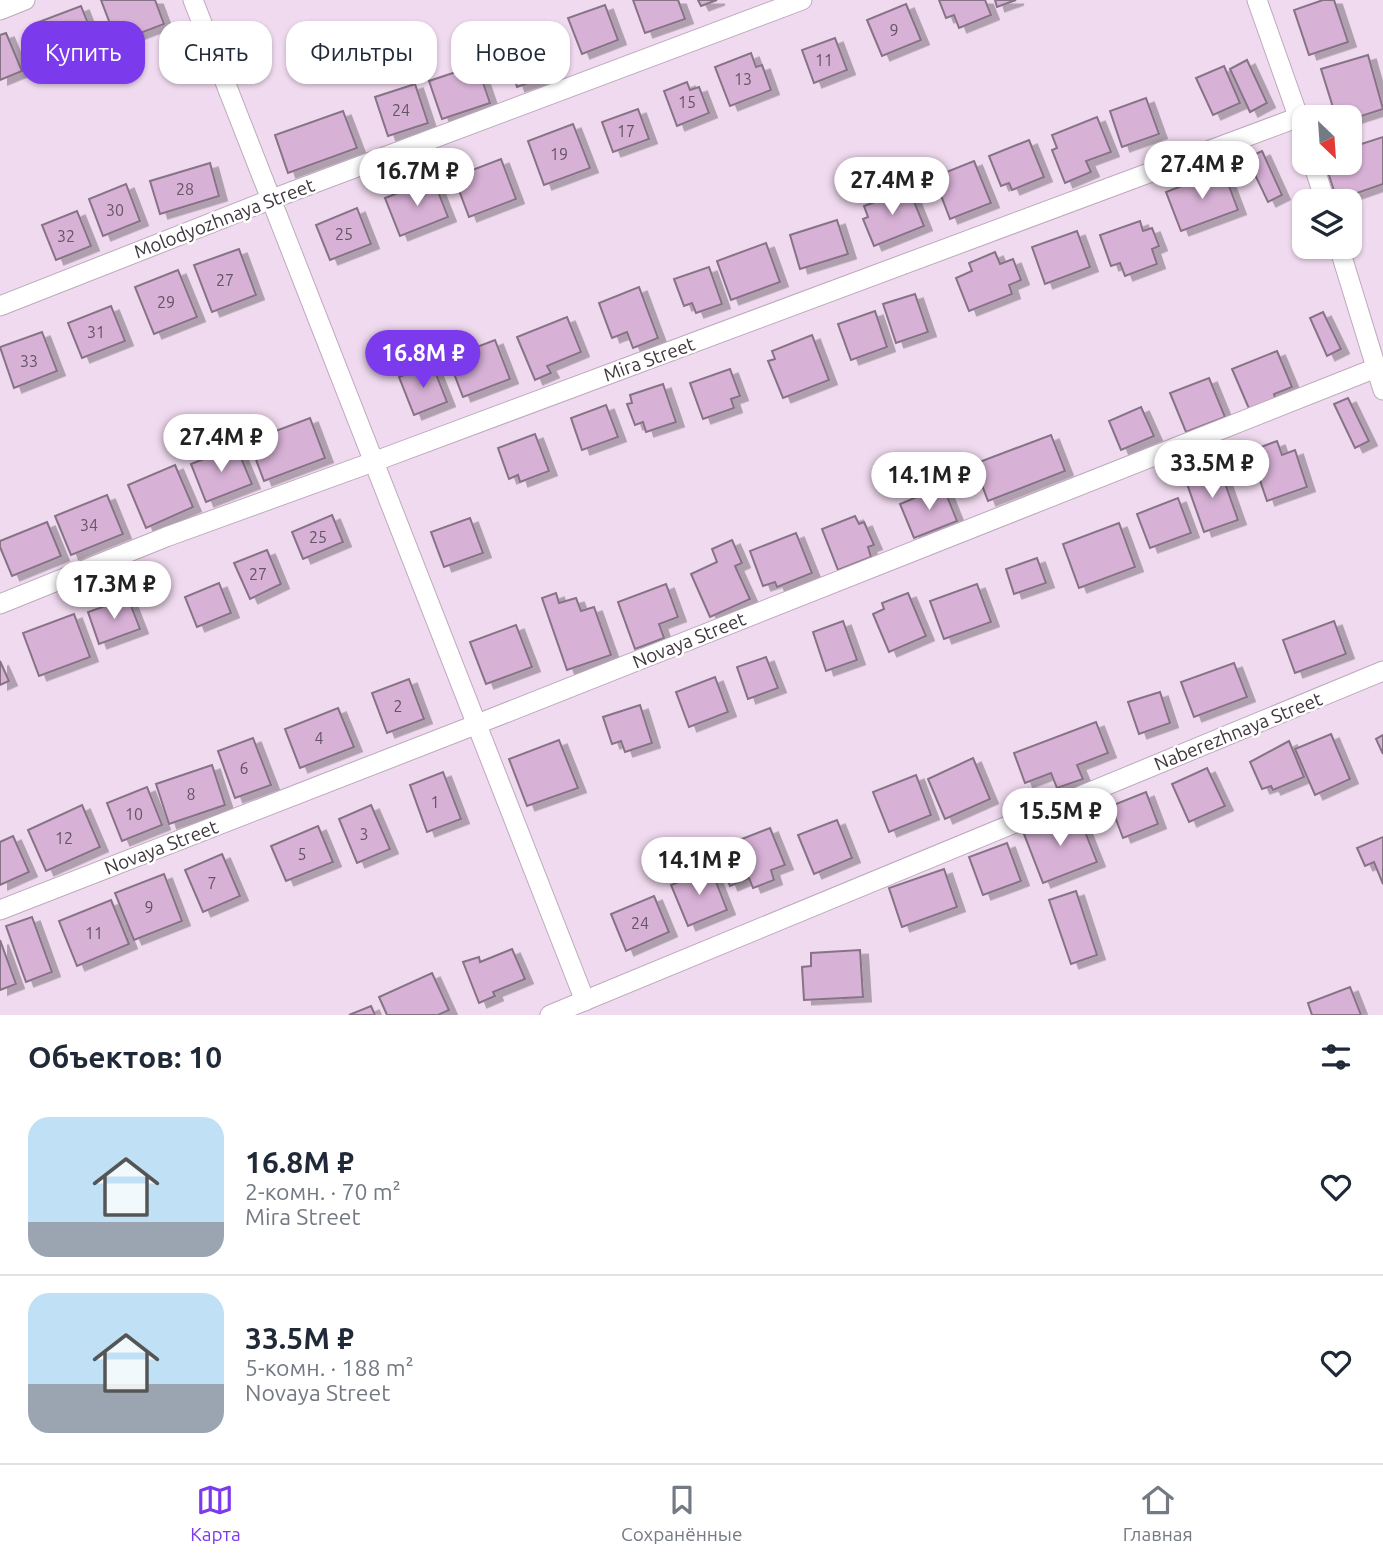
<!DOCTYPE html>
<html lang="ru">
<head>
<meta charset="utf-8">
<style>
	body { margin:0; font-family:Ubuntu,sans-serif; background:#f2f2f3; color:#1f2937; height:100vh; display:flex; flex-direction:column; font-size:26px; white-space:nowrap }
	* { box-sizing:border-box; margin:0 }
	p { font-size:23px; color:#747a83 }
	.icon { flex:none; width:38px; height:38px; fill:none; stroke:currentColor; stroke-width:2; stroke-linecap:round; stroke-linejoin:round }
	.map { position:relative; height:1015px; overflow:hidden }
	.sheet { display:flex; flex-direction:column; background:#fff; flex:1 }
	.sheet>* { flex:none }
	.hud { position:absolute; left:21px; top:21px; width:700px; height:63px; display:flex; gap:14px }
	.needle { width:46px; rotate:155deg }
	.tools { position:absolute; left:1292px; top:105px; display:grid; gap:14px }
	.tools a { display:grid; place-items:center; width:70px; height:70px; border-radius:14px; background:#fff; box-shadow:0 2px 5px #0004; font-size:35px }
	.price { position:absolute; translate:-50% -60px; padding:0 16px; border-radius:24px; background:#fff; color:#222; font-size:23px; line-height:46px; filter:drop-shadow(0 2px 4px #0008) }
	.price::after { content:''; position:absolute; left:50%; top:42px; width:21px; height:16px; margin-left:-10px; background:inherit; clip-path:polygon(0 0,100% 0,50% 100%) }
	.price.on { background:#7c3aed; color:#fff }
	ul { padding:0; list-style:none }
	li { display:flex; align-items:center; gap:21px; height:175px; padding:0 28px }
	li+li { border-top:2px solid #e0e1e3 }
	li span { display:grid; place-items:center; flex:none; width:196px; height:140px; border-radius:21px; color:#555 }
	li>.icon { margin-inline-start:auto }
	span .icon { width:84px; height:84px; fill:#fffc; stroke-width:1 }
	li b { font-size:30px }
	h2 { display:flex; justify-content:space-between; align-items:center; height:84px; padding:0 28px; font-size:30px }
	.tag { padding:0 24px; border-radius:21px; background:#fff; box-shadow:0 2px 5px #0004; font-size:24px; line-height:63px }
	.tag.on { background:#7c3aed; color:#fff }
	.tabs { display:flex; justify-content:space-around; align-items:center; height:98px; border-top:2px solid #e0e1e3; background:#fff; font-size:19px; color:#747a83 }
	.tabs a { display:grid; justify-items:center; gap:4px }
	.tabs .on { color:#7c3aed }
	.map>svg:first-child { display:block }
	.building { fill:#d7b1d6; stroke:#867386; stroke-width:2; filter:url(#shadow) }
	.lines { fill:none; stroke-linecap:round; stroke-linejoin:round }
	.minor-casing { stroke:#bea9bd; stroke-width:21 }
	.minor { stroke:#fff; stroke-width:19 }
	.labels { text-anchor:middle; dominant-baseline:central; stroke-width:5; stroke-linejoin:round; paint-order:stroke }
	.number-label { font-size:16px; fill:#655564 }
	.street-label { font-size:19px; fill:#3f363e; stroke:#fff }
</style>
</head>
<body>
<div class="map">
<svg width="1383" height="1015" viewBox="0 0 1383 1015">
	<defs>
		<filter id="shadow"><feDropShadow dx="8" dy="4.5" stdDeviation="0" flood-color="#0004"/></filter>
	</defs>
	<rect width="100%" height="100%" fill="#f0daef"/>
	<g class="building">
		<path d="M101 0H155L164 24 117 42Z"/>
		<path d="M633 0H678L685 19 645 33Z"/>
		<path d="M698 0H717L701 6Z"/>
		<path d="M939 0H985L991 15 959 28 954 15 946 18Z"/>
		<path d="M995 0H1016L997 7Z"/>
		<path d="M1323 0H1334L1348 42 1309 55 1294 10Z"/>
		<path d="M906 4 921 40 882 56 867 20Z"/>
		<path d="M605 5 618 40 582 54 568 18Z"/>
		<path d="M81 6 97 46 51 64 36 23Z"/>
		<path d="M6 33 22 71 0 80V35Z"/>
		<path d="M835 38 847 70 814 83 802 50Z"/>
		<path d="M540 41 552 75 517 87 506 53Z"/>
		<path d="M751 53 756 67 762 65 771 90 730 106 715 67Z"/>
		<path d="M1368 55 1383 109 1349 120V117H1336L1321 69Z"/>
		<path d="M1247 60 1267 103 1250 112 1230 69Z"/>
		<path d="M477 65 490 103 442 119 429 81Z"/>
		<path d="M1224 66 1240 103 1213 115 1196 78Z"/>
		<path d="M687 82 690 90 699 87 709 113 677 126 664 91Z"/>
		<path d="M415 84 428 123 388 136 375 97Z"/>
		<path d="M1146 98 1159 134 1122 147 1110 111Z"/>
		<path d="M638 109 649 139 613 152 602 122Z"/>
		<path d="M343 111 357 148 288 173 275 135Z"/>
		<path d="M1097 117 1111 152 1086 161 1091 172 1065 183 1052 150 1057 148 1052 135Z"/>
		<path d="M573 124 590 168 544 185 528 141Z"/>
		<path d="M1383 137V184L1337 200 1325 163H1349V148Z"/>
		<path d="M1029 140 1044 177 1012 190 1009 183 1001 186 989 156Z"/>
		<path d="M1262 151 1282 195 1268 202 1247 158Z"/>
		<path d="M501 159 516 199 469 217 454 177Z"/>
		<path d="M974 161 991 203 950 219 934 177Z"/>
		<path d="M210 163 219 196 160 214 150 181Z"/>
		<path d="M1223 170 1238 210 1181 231 1166 192Z"/>
		<path d="M433 179 448 217 400 236 385 198Z"/>
		<path d="M126 184 140 221 103 236 89 199Z"/>
		<path d="M909 189 924 226 874 246 863 219 868 217 864 206Z"/>
		<path d="M357 208 371 244 330 260 316 225Z"/>
		<path d="M77 211 91 246 56 260 42 225Z"/>
		<path d="M837 220 848 254 800 269 790 235Z"/>
		<path d="M1140 221 1143 231 1152 228 1159 246 1152 249 1157 264 1125 276 1120 263 1111 266 1100 235Z"/>
		<path d="M1077 231 1090 267 1045 284 1032 247Z"/>
		<path d="M766 243 780 282 731 300 717 261Z"/>
		<path d="M239 249 256 295 212 312 194 265Z"/>
		<path d="M995 252 1000 264 1013 259 1021 280 1009 285 1012 294 969 311 956 278 972 271 969 263Z"/>
		<path d="M709 267 722 304 696 313 692 303 684 306 674 279Z"/>
		<path d="M178 270 197 317 154 334 135 287Z"/>
		<path d="M639 287 658 338 633 348 627 332 612 338 599 303Z"/>
		<path d="M915 294 928 332 896 343 883 304Z"/>
		<path d="M111 306 125 341 82 358 68 323Z"/>
		<path d="M875 311 887 347 851 360 838 324Z"/>
		<path d="M1323 312 1341 349 1327 356 1310 318Z"/>
		<path d="M567 317 581 352 547 366 551 373 535 380 517 337Z"/>
		<path d="M42 332 57 371 14 388 0 347Z"/>
		<path d="M812 335 829 380 783 398 768 361 775 359 772 351Z"/>
		<path d="M495 340 510 379 463 397 448 358Z"/>
		<path d="M1277 351 1292 387 1274 394 1276 401 1250 411 1232 369Z"/>
		<path d="M432 364 447 402 414 415 399 377Z"/>
		<path d="M730 369 740 396 731 399 734 408 703 419 690 383Z"/>
		<path d="M1209 378 1225 417 1186 432 1170 393Z"/>
		<path d="M663 384 676 422 646 432 643 422 635 425 627 404 632 403 630 395Z"/>
		<path d="M1348 398 1369 441 1355 448 1334 404Z"/>
		<path d="M606 405 618 437 582 450 571 418Z"/>
		<path d="M1141 407 1154 436 1121 450 1109 421Z"/>
		<path d="M310 418 325 458 264 481 249 441Z"/>
		<path d="M535 434 549 471 520 482 518 475 509 479 498 448Z"/>
		<path d="M1051 435 1065 471 988 501 974 464Z"/>
		<path d="M1277 441 1282 455 1295 450 1307 487 1267 501 1250 451Z"/>
		<path d="M236 446 252 484 206 502 191 464Z"/>
		<path d="M175 465 193 507 146 528 128 485Z"/>
		<path d="M1220 469 1238 520 1204 532 1186 481Z"/>
		<path d="M943 486 957 521 914 538 900 504Z"/>
		<path d="M107 495 123 534 71 555 55 516Z"/>
		<path d="M1178 498 1191 533 1150 548 1137 514Z"/>
		<path d="M332 515 343 542 303 559 292 532Z"/>
		<path d="M855 516 859 524 864 522 874 545 868 547 871 557 838 570 822 529Z"/>
		<path d="M470 518 483 553 444 567 431 532Z"/>
		<path d="M47 522 61 556 12 576 0 547V541Z"/>
		<path d="M1119 523 1135 567 1079 588 1063 544Z"/>
		<path d="M796 533 812 573 777 587 775 582 763 586 750 551Z"/>
		<path d="M732 540 742 563 735 566 750 599 710 617 691 574 717 562 712 549Z"/>
		<path d="M267 550 281 584 250 599 234 563Z"/>
		<path d="M1037 558 1046 583 1014 594 1006 569Z"/>
		<path d="M219 583 231 613 197 627 185 597Z"/>
		<path d="M666 584 678 617 659 624 664 638 635 649 618 602Z"/>
		<path d="M977 584 991 622 944 639 930 601Z"/>
		<path d="M556 593 559 603 576 598 581 611 594 607 611 655 567 670 542 598Z"/>
		<path d="M908 593 926 636 889 652 873 614 884 609 882 603Z"/>
		<path d="M128 598 140 629 99 644 88 612Z"/>
		<path d="M74 614 90 657 39 676 23 633Z"/>
		<path d="M843 621 857 660 826 671 813 632Z"/>
		<path d="M1334 621 1346 654 1295 673 1283 640Z"/>
		<path d="M516 625 532 667 486 684 470 642Z"/>
		<path d="M766 657 778 688 748 699 737 667Z"/>
		<path d="M0 661 9 681 0 685Z"/>
		<path d="M1234 663 1247 697 1194 717 1181 682Z"/>
		<path d="M715 677 728 712 689 727 676 692Z"/>
		<path d="M409 679 424 719 387 733 372 693Z"/>
		<path d="M1160 692 1170 723 1139 734 1128 702Z"/>
		<path d="M640 705 652 743 625 752 621 741 612 744 603 717Z"/>
		<path d="M338 708 354 747 300 768 285 729Z"/>
		<path d="M1096 722 1108 753 1077 765 1083 779 1057 788 1051 773 1025 783 1014 753Z"/>
		<path d="M1331 734 1350 779 1315 795 1295 749Z"/>
		<path d="M1383 735V754L1376 739Z"/>
		<path d="M253 738 271 785 235 798 218 751Z"/>
		<path d="M559 740 578 788 527 806 509 759Z"/>
		<path d="M1289 741 1304 777 1273 790 1271 786 1262 789 1250 762Z"/>
		<path d="M973 758 990 799 945 819 928 779Z"/>
		<path d="M212 765 225 805 169 824 156 784Z"/>
		<path d="M1207 768 1225 806 1189 822 1172 784Z"/>
		<path d="M443 772 461 819 427 832 410 785Z"/>
		<path d="M916 775 931 815 889 832 873 792Z"/>
		<path d="M147 787 162 825 122 841 107 803Z"/>
		<path d="M1146 792 1158 824 1123 838 1111 806Z"/>
		<path d="M82 805 100 847 46 871 28 830Z"/>
		<path d="M371 805 390 849 357 863 339 819Z"/>
		<path d="M1078 814 1097 862 1043 883 1024 834Z"/>
		<path d="M837 820 852 858 814 874 798 835Z"/>
		<path d="M318 826 333 862 286 881 271 846Z"/>
		<path d="M770 828 785 865 771 870 774 880 753 888 749 878 730 886 716 849Z"/>
		<path d="M13 836 29 872 0 885V842Z"/>
		<path d="M1383 837V884L1374 862 1365 866 1357 848Z"/>
		<path d="M1007 843 1021 881 983 895 969 857Z"/>
		<path d="M222 854 240 896 203 912 185 870Z"/>
		<path d="M711 869 727 910 688 926 671 885Z"/>
		<path d="M944 869 957 907 902 927 889 888Z"/>
		<path d="M164 874 182 921 134 940 115 893Z"/>
		<path d="M1076 891 1097 955 1071 964 1049 900Z"/>
		<path d="M654 896 669 932 626 951 611 914Z"/>
		<path d="M111 900 129 944 77 966 59 921Z"/>
		<path d="M32 917 52 972 26 982 6 926Z"/>
		<path d="M0 940 16 984 0 990Z"/>
		<path d="M512 949 525 979 493 992 495 996 479 1003 463 962 479 957 480 962Z"/>
		<path d="M860 950 863 997 804 1000 802 967 811 966V953Z"/>
		<path d="M432 973 449 1010 438 1015H387L379 997Z"/>
		<path d="M1350 987 1361 1015H1312L1308 1003Z"/>
		<path d="M371 1006 375 1015H349Z"/>
	</g>
	<g class="lines">
		<defs>
			<g id="minor">
				<path d="M193 0 585 1001"/>
				<path d="M1257 0 1304 133"/>
				<path d="M0 10 25 0"/>
				<path d="M1313 163 1325 201"/>
				<path d="M1339 247 1383 390"/>
				<path d="M0 306 272 199 802 0"/>
				<path d="M0 604 166 537 373 462 1299 117"/>
				<path d="M0 910 475 725 1376 368"/>
				<path d="M550 1015 1383 671"/>
			</g>
		</defs>
		<use href="#minor" class="minor-casing"/>
		<use href="#minor" class="minor"/>
	</g>
	<g class="labels">
		<g class="number-label">
			<text x="894" y="30">9</text>
			<text x="824" y="60">11</text>
			<text x="743" y="79">13</text>
			<text x="687" y="102">15</text>
			<text x="401" y="110">24</text>
			<text x="626" y="131">17</text>
			<text x="559" y="154">19</text>
			<text x="185" y="189">28</text>
			<text x="115" y="210">30</text>
			<text x="344" y="234">25</text>
			<text x="66" y="236">32</text>
			<text x="225" y="280">27</text>
			<text x="166" y="302">29</text>
			<text x="96" y="332">31</text>
			<text x="29" y="361">33</text>
			<text x="89" y="525">34</text>
			<text x="318" y="537">25</text>
			<text x="258" y="574">27</text>
			<text x="398" y="706">2</text>
			<text x="319" y="738">4</text>
			<text x="244" y="768">6</text>
			<text x="191" y="794">8</text>
			<text x="435" y="802">1</text>
			<text x="134" y="814">10</text>
			<text x="364" y="834">3</text>
			<text x="64" y="838">12</text>
			<text x="302" y="854">5</text>
			<text x="212" y="883">7</text>
			<text x="149" y="907">9</text>
			<text x="640" y="923">24</text>
			<text x="94" y="933">11</text>
		</g>
		<g class="street-label">
			<text transform="translate(224 218) rotate(-21)">Molodyozhnaya Street</text>
			<text transform="translate(649 359) rotate(-20)">Mira Street</text>
			<text transform="translate(689 640) rotate(-22)">Novaya Street</text>
			<text transform="translate(1238 731) rotate(-22)">Naberezhnaya Street</text>
			<text transform="translate(161 847) rotate(-21)">Novaya Street</text>
		</g>
	</g>
</svg>
<div class="tools">
<a><svg class="needle" viewBox="-14 -14 28 28"><path d="M0-13l5 13h-10z" fill="#e53935"/><path d="M0 13l5-13h-10z" fill="#747a83"/></svg></a>
<a><svg class="icon" aria-label="layers" viewBox="0 0 24 24"><path d="M12 4l9 5-9 5-9-5zM3 14l9 5 9-5"/></svg></a>
</div>
<b class="price" style="left:1202px;top:201px">27.4M ₽</b>
<b class="price" style="left:417px;top:208px">16.7M ₽</b>
<b class="price" style="left:892px;top:217px">27.4M ₽</b>
<b class="price on" style="left:423px;top:390px">16.8M ₽</b>
<b class="price" style="left:221px;top:474px">27.4M ₽</b>
<b class="price" style="left:1212px;top:500px">33.5M ₽</b>
<b class="price" style="left:929px;top:512px">14.1M ₽</b>
<b class="price" style="left:114px;top:621px">17.3M ₽</b>
<b class="price" style="left:1060px;top:848px">15.5M ₽</b>
<b class="price" style="left:699px;top:897px">14.1M ₽</b>
<div class="hud">
<a class="tag on">Купить</a>
<a class="tag">Снять</a>
<a class="tag">Фильтры</a>
<a class="tag">Новое</a>
</div>
</div>
<section class="sheet">
<h2>Объектов: 10<svg class="icon" aria-label="filters" viewBox="0 0 24 24"><path d="M4 7h16M4 17h16"/><circle cx="9" cy="7" r="2"/><circle cx="15" cy="17" r="2"/></svg></h2>
<ul>
<li><span style="background:linear-gradient(#bfe0f5 75%,#9aa5b1 0)"><svg class="icon" aria-label="home" viewBox="0 0 24 24"><path d="M3 11l9-7 9 7M6 9v11h12V9"/></svg></span><div><b>16.8M ₽</b><p>2-комн. · 70 m²</p><p>Mira Street</p></div><svg class="icon" aria-label="heart" viewBox="0 0 24 24"><path d="M12 20l-8-8c-3-5 5-10 8-4 3-6 11-1 8 4z"/></svg></li>
<li><span style="background:linear-gradient(#bfe0f5 65%,#9aa5b1 0)"><svg class="icon" aria-label="home" viewBox="0 0 24 24"><path d="M3 11l9-7 9 7M6 9v11h12V9"/></svg></span><div><b>33.5M ₽</b><p>5-комн. · 188 m²</p><p>Novaya Street</p></div><svg class="icon" aria-label="heart" viewBox="0 0 24 24"><path d="M12 20l-8-8c-3-5 5-10 8-4 3-6 11-1 8 4z"/></svg></li>
</ul>
</section>
<nav class="tabs">
<a class="on"><svg class="icon" aria-label="map" viewBox="0 0 24 24"><path d="M3 6l6-2 6 2 6-2v14l-6 2-6-2-6 2zM9 4v14M15 6v14"/></svg>Карта</a>
<a><svg class="icon" aria-label="saved" viewBox="0 0 24 24"><path d="M7 4h10v16l-5-4-5 4z"/></svg>Сохранённые</a>
<a><svg class="icon" aria-label="home" viewBox="0 0 24 24"><path d="M3 11l9-7 9 7M6 9v11h12V9"/></svg>Главная</a>
</nav>
</body>
</html>
